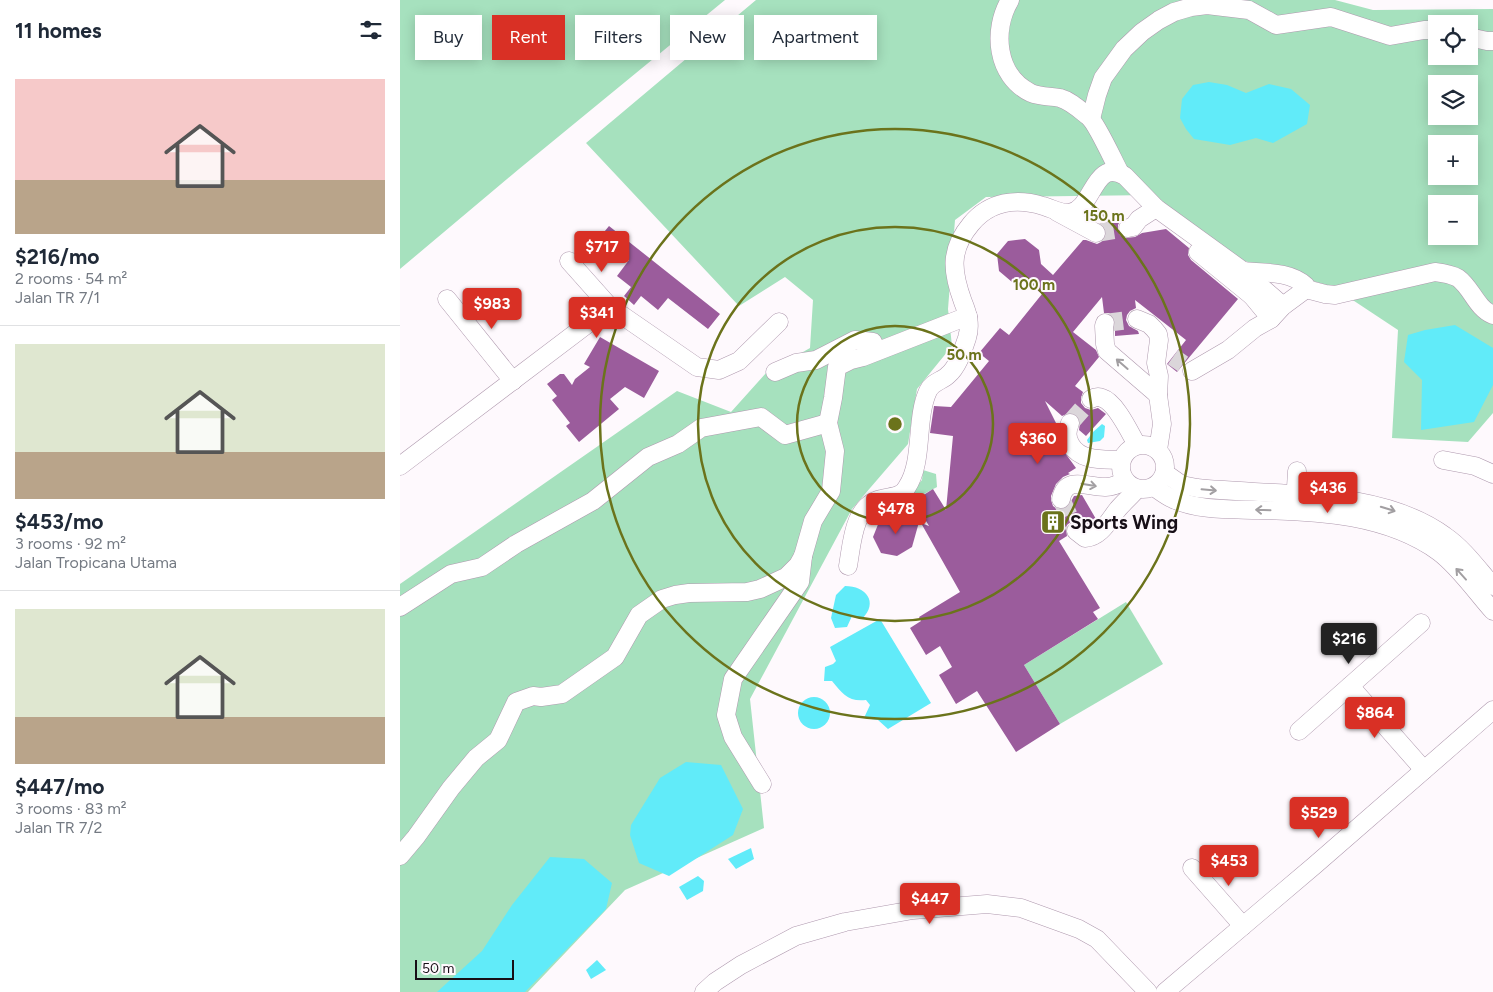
<!DOCTYPE html>
<html lang="en">
<head>
<meta charset="utf-8">
<style>
	body { margin:0; font-family:Figtree,sans-serif; background:#f2f2f3; color:#1f2937; height:100vh; display:flex; flex-direction:column; font-size:19px; white-space:nowrap }
	* { box-sizing:border-box; margin:0 }
	p { font-size:16px; color:#747a83 }
	.icon { flex:none; width:28px; height:28px; fill:none; stroke:currentColor; stroke-width:2; stroke-linecap:round; stroke-linejoin:round }
	.map { position:relative; flex:1; overflow:hidden }
	.drawer { display:flex; flex-direction:column; background:#fff; width:400px }
	.drawer>* { flex:none }
	.top-card { position:absolute; left:15px; top:15px; width:475px; height:45px; display:flex; gap:10px }
	.buttons { position:absolute; left:1028px; top:15px; display:grid; gap:10px }
	.buttons a { display:grid; place-items:center; width:50px; height:50px; border-radius:0px; background:#fff; box-shadow:0 2px 12px #0003; font-size:25px }
	.scale { position:absolute; left:15px; bottom:12px; width:99px; box-sizing:border-box; padding-left:5px; border:2px solid #170f17; border-top:0; font-size:14px; line-height:18px; white-space:nowrap; color:#170f17; -webkit-text-stroke:4px #fef9fd; paint-order:stroke }
	.price { position:absolute; translate:-50% -42px; padding:0 11px; border-radius:5px; background:#d93025; color:#fff; font-size:16px; line-height:32px; filter:drop-shadow(0 1px 2px #0008) }
	.price::after { content:''; position:absolute; left:50%; top:30px; width:15px; height:11px; margin-left:-8px; background:inherit; clip-path:polygon(0 0,100% 0,50% 100%) }
	.price.active { background:#222; color:#fff }
	ul { padding:0; list-style:none }
	li { display:grid; align-content:center; gap:10px; height:265px; padding:0 15px }
	li+li { border-top:1px solid #e0e1e3 }
	li span { display:grid; place-items:center; height:155px; border-radius:0px; color:#555 }
	li>.icon { margin-inline-start:auto }
	span .icon { width:90px; height:90px; fill:#fffc; stroke-width:1 }
	li b { font-size:21px }
	h2 { display:flex; justify-content:space-between; align-items:center; height:60px; padding:0 15px; font-size:21px }
	.pill { padding:0 18px; border-radius:0px; background:#fff; box-shadow:0 2px 12px #0003; font-size:18px; line-height:45px }
	.pill.active { background:#d93025; color:#fff }
	main { display:flex; flex:1; min-height:0 }
	.map>svg:first-child { display:block }
	.green { fill:#a6e1be; fill-rule:evenodd }
	.water { fill:#61ebf9 }
	.building { fill:#9b5c9c }
	.lines { fill:none; stroke-linecap:round; stroke-linejoin:round }
	.minor-tunnel { stroke:#dbd6da; stroke-width:18; stroke-dasharray:18 9; stroke-linecap:butt }
	.minor-casing { stroke:#af99ae; stroke-width:19 }
	.minor { stroke:#fff; stroke-width:18 }
	.oneway { stroke:#a29fa2 }
	.ring { fill:none; stroke:#6b731b; stroke-width:2.5 }
	.labels { text-anchor:middle; dominant-baseline:central; stroke-width:4; stroke-linejoin:round; paint-order:stroke }
	.poi-label { font-size:19px; font-weight:bold; fill:#170f17; stroke:#fef9fd; text-anchor:start }
	.centre { fill:#6b731b; stroke:#fef9fd; stroke-width:2.5 }
	.ring-label { font-size:15px; text-anchor:middle; font-weight:bold; fill:#6b731b; stroke:#fef9fd; stroke-width:4; stroke-linejoin:round; paint-order:stroke }
</style>
</head>
<body>
<main>
<section class="drawer">
<h2>11 homes<svg class="icon" aria-label="filters" viewBox="0 0 24 24"><path d="M4 7h16M4 17h16"/><circle cx="9" cy="7" r="2"/><circle cx="15" cy="17" r="2"/></svg></h2>
<ul>
<li><span style="background:linear-gradient(#f6c9c9 65%,#b9a48a 0)"><svg class="icon" aria-label="home" viewBox="0 0 24 24"><path d="M3 11l9-7 9 7M6 9v11h12V9"/></svg></span><div><b>$216/mo</b><p>2 rooms · 54 m²</p><p>Jalan TR 7/1</p></div></li>
<li><span style="background:linear-gradient(#dfe7d0 70%,#b9a48a 0)"><svg class="icon" aria-label="home" viewBox="0 0 24 24"><path d="M3 11l9-7 9 7M6 9v11h12V9"/></svg></span><div><b>$453/mo</b><p>3 rooms · 92 m²</p><p>Jalan Tropicana Utama</p></div></li>
<li><span style="background:linear-gradient(#dfe7d0 70%,#b9a48a 0)"><svg class="icon" aria-label="home" viewBox="0 0 24 24"><path d="M3 11l9-7 9 7M6 9v11h12V9"/></svg></span><div><b>$447/mo</b><p>3 rooms · 83 m²</p><p>Jalan TR 7/2</p></div></li>
</ul>
</section>
<div class="map">
<svg width="1093" height="992" viewBox="0 0 1093 992">
	<rect width="100%" height="100%" fill="#fef9fd"/>
	<g class="green">
		<path d="M0 0H325L119 169 0 269Z"/>
		<path d="M356 0H935L973 10 1093 9V413L1068 442 992 438 998 330 933 287 838 259 753 195 586 197 555 220 548 309 552 346 517 389 508 444 452 509 350 699 364 828 225 890 128 992H0V584L277 391 331 412 366 373 410 348 413 300 385 277 339 306 186 143ZM1036 24H1069V56H1036ZM1036 84H1069V116H1036ZM1036 144H1069V176H1036ZM1036 204H1069V236H1036Z"/>
		<path d="M523 470 536 474 537 487 511 501 508 496 522 480Z"/>
		<path d="M726 602 763 664 660 724 624 665Z"/>
	</g>
	<g class="water">
		<path d="M809 82 827 85 846 93 869 84 891 89 910 105 907 124 873 143 856 138 830 145 794 139 786 129 780 118 782 99 793 85Z"/>
		<path d="M1055 325 1093 348V385L1074 422 1021 430 1022 380 1004 362 1008 335 1025 330Z"/>
		<path d="M702 424 705 426 704 437 700 441 688 443 687 440 693 432Z"/>
		<path d="M445 586C466 586 479 602 462 619L452 616 447 627 435 628 431 618 436 595Z"/>
		<path d="M480 619 531 703 488 729 478 720 464 718 470 705 466 700C448 702 443 694 432 681H424L425 667 433 664 436 661 430 647Z"/>
		<circle cx="414" cy="713" r="16"/>
		<path d="M286 762 321 765 343 809 333 835 269 876 239 863 230 835 231 825 260 778Z"/>
		<path d="M351 848 354 859 336 869 328 859Z"/>
		<path d="M150 857 184 859 212 883 206 909 125 992H37L82 951 112 905Z"/>
		<path d="M298 876 304 881 303 891 287 900 279 887Z"/>
		<path d="M197 960 206 970 191 979 186 970Z"/>
	</g>
	<g class="building">
		<path d="M720 221 718 225V231L720 235 725 238 735 237 742 233 766 229 789 248 788 255 791 260 838 299 777 372 767 364 786 340 735 300 736 308 730 311 727 315 726 320 729 326 738 331 739 334 715 336V320L713 316 709 313H704L702 297 673 332 696 350 699 357 675 386 683 392 681 398V403L685 408 691 410 698 408 706 414 686 436 679 430 680 422 678 416 674 413H669L662 416 645 401 658 427 657 438 660 446 676 468 668 473 670 474 663 477 656 484 651 496V500L653 506 657 509H662L668 507 674 496 682 495 696 519 686 525 678 521H672L667 525 666 529 667 536 659 541 700 608 693 612 698 619 624 665 660 724 616 752 577 691 556 704 539 675 552 667 540 646 526 655 510 628 521 621 519 617 560 592 521 523 529 526 514 501 533 489 546 510 553 436 530 433 534 406 551 407 589 361 579 353 600 328 609 335 642 294 626 281 612 282 599 271 597 254 608 241 625 239 639 250 641 264 653 275 683 240H686L697 244 701 242 705 238 707 233 705 228 700 223Z"/>
		<path d="M209 226 320 314 308 329 268 298 258 310 241 296 234 305 224 296 231 287 217 276 229 260 200 237Z"/>
		<path d="M200 337 259 371 244 398 225 387 210 399 219 409 179 442 166 426 170 423 152 400 157 396 147 384 160 374H164L172 385 175 379 190 367 184 364Z"/>
		<path d="M493 513 519 522 512 547 497 556 481 553 473 537 479 522Z"/>
	</g>
	<g class="lines">
		<g class="minor-tunnel">
			<path d="M696 233 728 228"/>
			<path d="M705 323 737 319"/>
			<path d="M773 357 783 364"/>
			<path d="M670 423 691 399"/>
			<path d="M661 499 676 531"/>
		</g>
		<defs>
			<g id="minor">
				<path d="M610 0C592 30 596 76 631 93 641 97 650 96 660 98 671 101 680 110 689 117 697 124 714 162 720 173"/>
				<path d="M1069 37 1087 41H1093"/>
				<path d="M691 119 697 95 703 78 724 49 742 32 759 20 774 12 791 7 807 5 849 10 876 25 931 17 990 36 1024 30H1036"/>
				<path d="M657 212 696 233"/>
				<path d="M728 228 733 227 739 219 756 208"/>
				<path d="M798 252 852 296 860 286"/>
				<path d="M169 261 210 307"/>
				<path d="M843 271C864 273 890 271 906 286V289L925 294 935 295 1035 272C1043 273 1051 274 1058 278 1072 288 1076 308 1093 315"/>
				<path d="M852 296 871 319"/>
				<path d="M47 299 113 381"/>
				<path d="M737 319 749 324 754 329 758 334 759 340 756 363 759 376 758 395 762 424 758 450"/>
				<path d="M705 323 704 326 705 344 707 351 758 395"/>
				<path d="M792 371 828 350 855 328 871 319 883 306 906 289"/>
				<path d="M375 372 396 363 416 360 455 340 473 342"/>
				<path d="M691 399C695 397 698 396 702 398 716 402 730 433 737 445"/>
				<path d="M670 423C667 431 666 437 671 445 681 462 704 459 721 460"/>
				<circle cx="743" cy="467" r="22"/>
				<path d="M1043 460 1075 466 1093 474"/>
				<path d="M0 466 210 307 297 367 319 370 339 361 379 322"/>
				<path d="M765 473 782 485 797 488C874 496 980 488 1045 536 1064 549 1078 569 1093 586"/>
				<path d="M754 487C760 491 766 496 773 499 799 511 832 509 859 510 919 511 988 515 1039 552 1059 567 1076 592 1093 611"/>
				<path d="M661 499C666 474 689 488 706 487 712 487 719 484 725 481"/>
				<path d="M895 504 897 471"/>
				<path d="M676 531 685 538C701 537 709 520 718 509 724 502 731 496 737 489"/>
				<path d="M448 566C452 544 453 505 481 499 491 496 501 498 507 487 524 461 515 419 528 391 532 382 542 381 548 375 558 367 563 350 567 338 571 325 568 314 563 302 552 272 549 250 571 224 590 201 617 198 643 206 651 208 661 214 669 213 694 210 693 157 725 176L756 208 843 271 883 306"/>
				<path d="M0 607 51 574 82 567 116 544 193 501 248 457 278 444 301 428 361 417 385 435 428 423"/>
				<path d="M950 686 1024 770"/>
				<path d="M899 731 1021 623"/>
				<path d="M362 784 333 737 326 715 333 679 400 582 403 556"/>
				<path d="M0 856 16 837 51 788 76 758 98 740 116 702 133 696 141 697 162 694 215 657 239 615 262 599 275 595 289 593 347 592 360 589 386 577 398 565 403 556 413 521 431 491 435 451 428 423 433 398 437 367 451 360 463 357 568 316"/>
				<path d="M792 868 843 926"/>
				<path d="M304 992 315 982 341 965 396 936 445 922 513 910 587 904 621 908 679 929 697 939 748 992"/>
				<path d="M765 992 915 865 1093 710"/>
			</g>
		</defs>
		<use href="#minor" class="minor-casing"/>
		<use href="#minor" class="minor"/>
	</g>
	<defs><path id="oneway-shaft" d="M-6 0H5M1.5-3L5.5 0L1.5 3" fill="none" stroke-width="1.6" stroke-linecap="round" stroke-linejoin="round" transform="scale(1.25)"/></defs>
	<g class="oneway">
		<use href="#oneway-shaft" transform="translate(722 364) rotate(-139)"/>
		<use href="#oneway-shaft" transform="translate(689 485) rotate(10)"/>
		<use href="#oneway-shaft" transform="translate(809 490) rotate(5)"/>
		<use href="#oneway-shaft" transform="translate(988 509) rotate(17)"/>
		<use href="#oneway-shaft" transform="translate(863 510) rotate(-178)"/>
		<use href="#oneway-shaft" transform="translate(1061 574) rotate(-132)"/>
	</g>
	<g class="ring">
		<circle cx="495" cy="424" r="98"/>
		<circle cx="495" cy="424" r="197"/>
		<circle cx="495" cy="424" r="295"/>
	</g>
	<defs>
		<symbol id="building-square" viewBox="-11 -11 22 22"><rect x="-9" y="-9" width="18" height="18" rx="4" fill="#6b731b" stroke="#fef9fd"/><path d="M-4-6H4V6H1V3H-1V6H-4ZM-2.5-4.3h1.7v1.8h-1.7ZM.8-4.3h1.7v1.8H.8ZM-2.5-1h1.7V.8h-1.7ZM.8-1h1.7V.8H.8Z" fill="#fff"/></symbol>
	</defs>
	<g fill-rule="evenodd">
		<use href="#building-square" x="639" y="508" width="28" height="28"/>
	</g>
	<g class="labels">
		<g class="poi-label">
			<text x="670" y="522">Sports Wing</text>
		</g>
	</g>
	<circle cx="495" cy="424" r="8" class="centre"/>
	<g class="ring-label">
		<text x="704" y="221">150 m</text>
		<text x="634" y="290">100 m</text>
		<text x="564" y="360">50 m</text>
	</g>
</svg>
<div class="buttons">
<a><svg class="icon" aria-label="locate" viewBox="0 0 24 24"><circle cx="12" cy="12" r="6"/><path d="M12 2v4M12 18v4M2 12h4M18 12h4"/></svg></a>
<a><svg class="icon" aria-label="layers" viewBox="0 0 24 24"><path d="M12 4l9 5-9 5-9-5zM3 14l9 5 9-5"/></svg></a>
<a>+</a>
<a>−</a>
</div>
<div class="scale">50 m</div>
<b class="price" style="left:202px;top:273px">$717</b>
<b class="price" style="left:92px;top:330px">$983</b>
<b class="price" style="left:197px;top:339px">$341</b>
<b class="price" style="left:638px;top:465px">$360</b>
<b class="price" style="left:928px;top:514px">$436</b>
<b class="price" style="left:496px;top:535px">$478</b>
<b class="price active" style="left:949px;top:665px">$216</b>
<b class="price" style="left:975px;top:739px">$864</b>
<b class="price" style="left:919px;top:839px">$529</b>
<b class="price" style="left:829px;top:887px">$453</b>
<b class="price" style="left:530px;top:925px">$447</b>
<div class="top-card">
<a class="pill">Buy</a>
<a class="pill active">Rent</a>
<a class="pill">Filters</a>
<a class="pill">New</a>
<a class="pill">Apartment</a>
</div>
</div>
</main>
</body>
</html>
